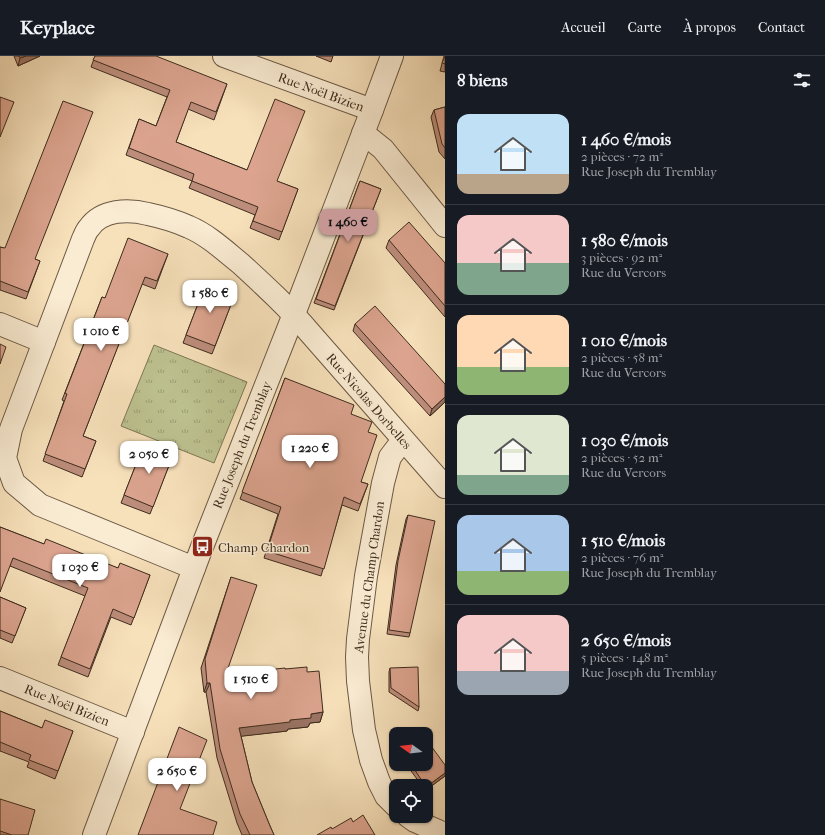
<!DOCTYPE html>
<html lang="fr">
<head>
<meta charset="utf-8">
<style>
	body { margin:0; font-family:"IM FELL French Canon",serif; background:#242831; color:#f1f3f6; height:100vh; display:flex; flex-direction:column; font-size:15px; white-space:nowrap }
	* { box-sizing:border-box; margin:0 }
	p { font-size:13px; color:#9ea1a6 }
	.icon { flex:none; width:22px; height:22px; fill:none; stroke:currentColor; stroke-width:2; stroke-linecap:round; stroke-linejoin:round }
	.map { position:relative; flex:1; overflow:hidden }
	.side { display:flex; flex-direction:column; background:#171b24; width:380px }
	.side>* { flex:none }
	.needle { width:26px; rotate:284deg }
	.controls { position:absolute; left:389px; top:671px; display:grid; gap:8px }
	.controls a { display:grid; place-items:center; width:44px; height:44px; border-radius:8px; background:#171b24; box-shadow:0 1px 3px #0004; font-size:20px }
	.price { position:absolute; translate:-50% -34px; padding:0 9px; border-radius:8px; background:#fff; color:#222; font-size:13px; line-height:26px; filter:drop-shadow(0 1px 2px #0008) }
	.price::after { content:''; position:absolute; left:50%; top:24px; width:12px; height:9px; margin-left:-6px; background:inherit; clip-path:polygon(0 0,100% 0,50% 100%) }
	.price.selected { background:#c59692; color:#111 }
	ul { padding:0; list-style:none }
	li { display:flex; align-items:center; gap:12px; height:100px; padding:0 12px }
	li+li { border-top:1px solid #363941 }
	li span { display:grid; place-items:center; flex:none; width:112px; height:80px; border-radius:12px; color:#555 }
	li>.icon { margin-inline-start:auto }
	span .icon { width:48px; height:48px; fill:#fffc; stroke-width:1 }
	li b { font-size:17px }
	h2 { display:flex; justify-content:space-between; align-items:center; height:48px; padding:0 12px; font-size:17px }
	header { display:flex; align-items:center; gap:24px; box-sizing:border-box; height:56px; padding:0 20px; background:#171b24; border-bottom:1px solid #363941 }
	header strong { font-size:19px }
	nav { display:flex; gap:22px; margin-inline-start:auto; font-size:14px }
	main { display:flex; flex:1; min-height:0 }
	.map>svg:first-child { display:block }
	.grass { fill:url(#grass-tufts); stroke:#7e7756 }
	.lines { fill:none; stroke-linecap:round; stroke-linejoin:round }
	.minor-casing { stroke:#6c5944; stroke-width:24 }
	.minor { stroke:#faecd3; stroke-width:22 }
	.wall { fill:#bd8d7b; stroke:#3e2c1d }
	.shaded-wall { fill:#9a7364; stroke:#3e2c1d }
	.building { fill:#dca48f; stroke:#3e2c1d }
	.labels { text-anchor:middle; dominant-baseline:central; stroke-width:3; stroke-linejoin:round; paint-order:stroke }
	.street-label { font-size:13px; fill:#3e2c1d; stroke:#faecd3 }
	.poi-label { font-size:13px; fill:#3e2c1d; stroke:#faecd3; text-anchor:start }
</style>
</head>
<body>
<header>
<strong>Keyplace</strong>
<nav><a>Accueil</a><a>Carte</a><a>À propos</a><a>Contact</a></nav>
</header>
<main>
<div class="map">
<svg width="445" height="779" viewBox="0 0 445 779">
	<defs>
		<pattern id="grass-tufts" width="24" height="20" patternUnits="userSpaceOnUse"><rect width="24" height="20" fill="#bdc290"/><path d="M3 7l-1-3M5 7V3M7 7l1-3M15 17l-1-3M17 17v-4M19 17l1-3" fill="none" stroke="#9b9e75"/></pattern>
	</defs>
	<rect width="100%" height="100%" fill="#f7e1bb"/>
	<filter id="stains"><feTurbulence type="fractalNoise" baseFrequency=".005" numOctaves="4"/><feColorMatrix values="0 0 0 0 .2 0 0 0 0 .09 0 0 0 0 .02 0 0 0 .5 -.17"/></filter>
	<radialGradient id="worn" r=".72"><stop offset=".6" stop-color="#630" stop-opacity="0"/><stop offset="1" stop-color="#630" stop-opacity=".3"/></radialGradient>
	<path class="grass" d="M154 289 247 326 214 407 121 370Z"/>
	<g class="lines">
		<defs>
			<g id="minor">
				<path d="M224 0 372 54"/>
				<path d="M363 77 383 93 445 170"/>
				<path d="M0 268 44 286"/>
				<path d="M194 512 40 449 14 427 5 402 11 373 83 183C85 179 86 175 89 172 102 153 129 153 148 158 162 161 176 165 189 171 208 179 225 195 241 208 265 230 289 252 310 277L445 431"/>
				<path d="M0 622 133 676"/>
				<path d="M396 750 386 740 379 726 371 704 364 674 358 625 357 601 358 583 366 520 383 427 390 401 403 384"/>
				<path d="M408 760 415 765 445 778"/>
				<path d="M94 779 202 491 294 258 372 54 392 0"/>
			</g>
		</defs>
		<use href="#minor" class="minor-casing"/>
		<use href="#minor" class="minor"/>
	</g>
	<g class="wall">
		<path d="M14 0H40L18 10Z"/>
		<path d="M95 0 227 28 214 64 188 53 176 86 247 114 298 133 279 184 250 172 255 159 189 132 192 125 126 99 139 63 156 70 167 41 91 11Z"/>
		<path d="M316 0H333L331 6Z"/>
		<path d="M444 0H445V16L440 15Z"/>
		<path d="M445 51V103L439 96 431 61 434 54Z"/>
		<path d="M360 125 381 133 334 254 314 247Z"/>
		<path d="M389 184 445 207V261L386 192Z"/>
		<path d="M0 191 40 205 26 243 0 234Z"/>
		<path d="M168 198 155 233 142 228 83 380 96 385 82 421 43 405 64 345 62 344 102 241 105 242Z"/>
		<path d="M206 227 235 238 212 298 183 287Z"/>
		<path d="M355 268 445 328V346L430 360 353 275Z"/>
		<path d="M285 322 351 358 368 376 361 426 368 428 358 455 342 449 321 520 264 502 278 458 240 443Z"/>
		<path d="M144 388 173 399 150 458 121 447Z"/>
		<path d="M408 459 410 577 409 581 387 578 396 509 406 463Z"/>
		<path d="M0 471 44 488 118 512 150 519 131 569 111 561 88 621 58 609 85 540 10 510Z"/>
		<path d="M231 521 226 618 285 613 307 616 323 656 320 666 310 667 308 671 288 673 287 675 241 680 252 726 270 770 274 779H242L237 767 217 702 206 636H204L201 612Z"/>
		<path d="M0 541 26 552 12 587 0 582Z"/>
		<path d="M390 612 419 651 418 655 389 636V616Z"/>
		<path d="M0 655 42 672 73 675 55 723 27 711 29 706 0 695Z"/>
		<path d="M406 708 445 709V720L426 734V730H422Z"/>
		<path d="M0 743 28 779H0Z"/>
	</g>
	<g class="shaded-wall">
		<path d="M26 0H40L18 10 20 2Z"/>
		<path d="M445 341V346L430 360 432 353Z"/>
		<path d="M207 627H210L206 636H204Z"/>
		<path d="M323 656 320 666 310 667 308 671 288 673 287 675 235 681 239 672 290 664 311 658Z"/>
		<path d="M445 717V720L426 734V731Z"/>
	</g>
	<g class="building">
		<path d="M19 0H26L20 2Z"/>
		<path d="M95 0H156L227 28 216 56 191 46 176 86 247 114 275 43 305 55 277 125 298 133 282 176 253 165 258 151 192 125 194 118 129 92 139 63 156 70 170 34 93 4Z"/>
		<path d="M445 0V8L442 7Z"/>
		<path d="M0 41 14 46 0 81Z"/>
		<path d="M63 45 93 56 35 203 40 205 28 236 0 225V191L5 192Z"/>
		<path d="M445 51V92L442 88 434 54Z"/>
		<path d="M360 125 381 133 335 250 316 243Z"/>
		<path d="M409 166 445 207V250L389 184Z"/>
		<path d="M128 182 168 198 157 225 145 221 83 380 96 385 85 413 45 398 67 338 65 337 102 241 105 242Z"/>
		<path d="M206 227 235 238 215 290 186 279Z"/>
		<path d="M375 250 445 328V341L432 353 355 268Z"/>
		<path d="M0 288 6 291 0 308Z"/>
		<path d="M285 322 354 349 351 358 372 366 368 376 377 379 361 426 368 428 360 448 344 441 324 513 267 495 281 451 242 436Z"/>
		<path d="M144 388 173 399 153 451 124 439Z"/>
		<path d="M408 459 435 465 410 577 389 574 398 505Z"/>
		<path d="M0 471 44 488 46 483 118 512 120 507 150 519 134 562 113 553 90 613 61 601 88 532 13 502 0 536Z"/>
		<path d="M231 521 257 529 226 618 285 612V613L307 611V616L319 615 323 656 311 658V662L290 664V666L239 672 252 726 270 770 274 779H250L240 758 220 693 210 627H207L205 603Z"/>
		<path d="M0 541 26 552 15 580 0 574Z"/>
		<path d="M418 611 419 651 391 632 390 612Z"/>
		<path d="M0 655 42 672 45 664 73 675 58 715 29 704 31 699 0 686Z"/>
		<path d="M179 671 207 684 180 753 217 766 213 779H138Z"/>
		<path d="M426 683 445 709V717L426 731 411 708H426Z"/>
		<path d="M0 743 35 754 28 779H12L0 775Z"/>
		<path d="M363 759 375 779H317L331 771 332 773 351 762 353 766Z"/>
	</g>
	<defs>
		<symbol id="bus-square" viewBox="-11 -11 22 22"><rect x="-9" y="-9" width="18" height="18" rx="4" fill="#8f2418" stroke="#faecd3"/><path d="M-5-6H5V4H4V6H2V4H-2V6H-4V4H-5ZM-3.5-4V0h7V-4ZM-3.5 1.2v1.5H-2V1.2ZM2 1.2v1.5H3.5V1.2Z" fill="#fff"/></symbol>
	</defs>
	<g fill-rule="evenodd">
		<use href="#bus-square" x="190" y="478" width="25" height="25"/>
	</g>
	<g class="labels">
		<g class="street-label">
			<text transform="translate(321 36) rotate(20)">Rue Noël Bizien</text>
			<text transform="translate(369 345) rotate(49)">Rue Nicolas Dorbelles</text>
			<text transform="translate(242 389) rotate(-68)">Rue Joseph du Tremblay</text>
			<text transform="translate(369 521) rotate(-82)">Avenue du Champ Chardon</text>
			<text transform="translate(67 649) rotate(22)">Rue Noël Bizien</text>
		</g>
		<g class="poi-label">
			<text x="218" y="491">Champ Chardon</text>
		</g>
	</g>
	<rect width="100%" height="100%" filter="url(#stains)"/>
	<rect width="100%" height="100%" fill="url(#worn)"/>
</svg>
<div class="controls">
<a><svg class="needle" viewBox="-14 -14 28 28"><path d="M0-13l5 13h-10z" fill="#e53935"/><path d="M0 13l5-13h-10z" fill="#9ea1a6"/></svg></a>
<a><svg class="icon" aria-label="locate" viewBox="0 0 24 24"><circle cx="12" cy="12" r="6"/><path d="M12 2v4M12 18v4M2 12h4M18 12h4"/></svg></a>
</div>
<b class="price selected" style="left:348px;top:187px">1 460 €</b>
<b class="price" style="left:210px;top:258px">1 580 €</b>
<b class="price" style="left:101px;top:296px">1 010 €</b>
<b class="price" style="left:310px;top:413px">1 220 €</b>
<b class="price" style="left:149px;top:419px">2 050 €</b>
<b class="price" style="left:80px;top:532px">1 030 €</b>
<b class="price" style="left:251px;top:644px">1 510 €</b>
<b class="price" style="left:177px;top:736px">2 650 €</b>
</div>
<section class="side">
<h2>8 biens<svg class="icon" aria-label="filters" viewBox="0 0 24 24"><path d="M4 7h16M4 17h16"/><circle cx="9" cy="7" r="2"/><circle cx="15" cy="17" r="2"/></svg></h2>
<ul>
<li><span style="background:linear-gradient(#bfe0f5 75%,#b9a48a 0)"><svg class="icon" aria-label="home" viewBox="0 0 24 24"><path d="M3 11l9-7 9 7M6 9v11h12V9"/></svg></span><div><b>1 460 €/mois</b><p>2 pièces · 72 m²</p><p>Rue Joseph du Tremblay</p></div></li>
<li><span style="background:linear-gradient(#f6c9c9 60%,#7fa58c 0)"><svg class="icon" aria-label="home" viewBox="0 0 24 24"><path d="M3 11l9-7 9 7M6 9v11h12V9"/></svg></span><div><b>1 580 €/mois</b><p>3 pièces · 92 m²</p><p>Rue du Vercors</p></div></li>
<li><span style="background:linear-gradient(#ffd9b3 65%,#8fb573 0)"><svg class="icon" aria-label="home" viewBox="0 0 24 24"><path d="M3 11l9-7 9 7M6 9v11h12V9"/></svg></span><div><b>1 010 €/mois</b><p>2 pièces · 58 m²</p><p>Rue du Vercors</p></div></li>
<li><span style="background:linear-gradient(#dfe7d0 75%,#7fa58c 0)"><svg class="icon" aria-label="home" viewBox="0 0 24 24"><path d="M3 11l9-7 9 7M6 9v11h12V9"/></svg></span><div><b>1 030 €/mois</b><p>2 pièces · 52 m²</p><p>Rue du Vercors</p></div></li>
<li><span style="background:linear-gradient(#a9c7e8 70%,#8fb573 0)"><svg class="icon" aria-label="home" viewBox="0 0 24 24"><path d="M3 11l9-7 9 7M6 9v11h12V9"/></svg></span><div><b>1 510 €/mois</b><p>2 pièces · 76 m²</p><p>Rue Joseph du Tremblay</p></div></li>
<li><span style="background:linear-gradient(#f6c9c9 70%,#9aa5b1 0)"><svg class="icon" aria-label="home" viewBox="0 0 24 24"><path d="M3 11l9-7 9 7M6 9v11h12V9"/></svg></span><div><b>2 650 €/mois</b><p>5 pièces · 148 m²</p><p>Rue Joseph du Tremblay</p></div></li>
</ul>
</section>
</main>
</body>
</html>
